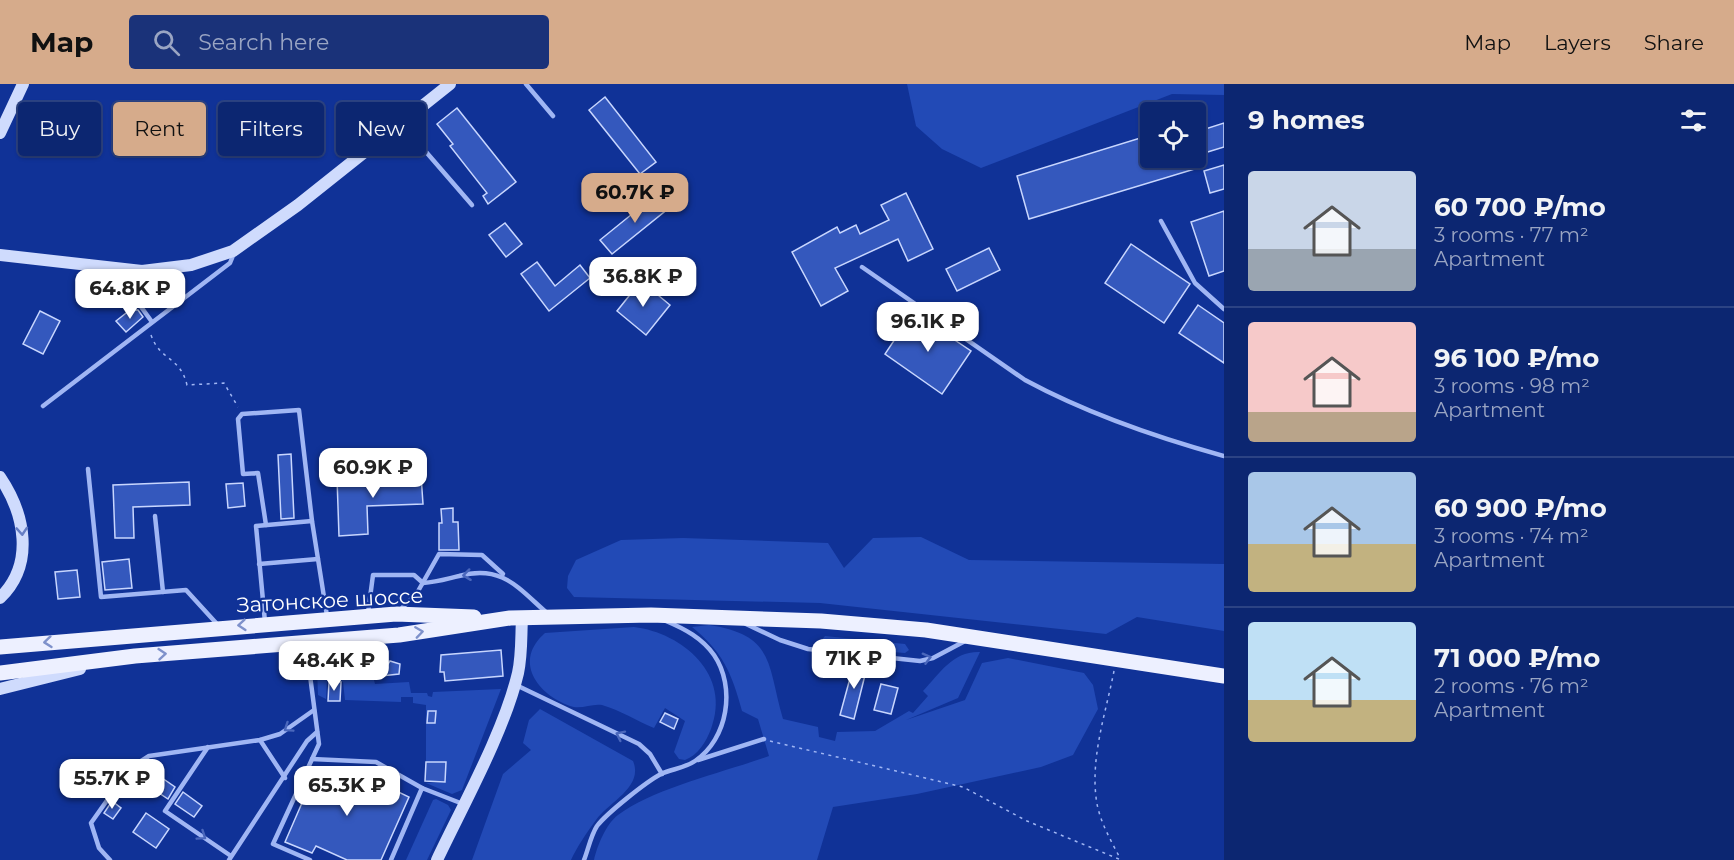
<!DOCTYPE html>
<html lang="en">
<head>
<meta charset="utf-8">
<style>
	body { margin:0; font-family:Montserrat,sans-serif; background:#1a3279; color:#f1f3f6; height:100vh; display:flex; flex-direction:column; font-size:22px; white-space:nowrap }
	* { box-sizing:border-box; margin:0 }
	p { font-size:20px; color:#9aa5c3 }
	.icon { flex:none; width:33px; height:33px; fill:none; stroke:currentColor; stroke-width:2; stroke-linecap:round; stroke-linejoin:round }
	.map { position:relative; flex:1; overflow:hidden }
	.details { display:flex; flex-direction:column; background:#0c2671; width:510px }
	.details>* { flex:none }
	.banner { position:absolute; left:18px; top:18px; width:570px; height:54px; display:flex; gap:12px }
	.tools { position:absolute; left:1140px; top:18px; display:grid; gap:12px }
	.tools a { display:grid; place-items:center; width:66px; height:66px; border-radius:6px; background:#0c2671; box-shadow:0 2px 4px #0004,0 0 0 2px #2c4384; font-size:30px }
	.price { position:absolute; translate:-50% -51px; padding:0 14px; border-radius:12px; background:#fff; color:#222; font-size:20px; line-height:39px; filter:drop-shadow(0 2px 3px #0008) }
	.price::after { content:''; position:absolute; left:50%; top:36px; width:18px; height:14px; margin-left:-9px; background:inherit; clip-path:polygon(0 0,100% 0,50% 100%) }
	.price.current { background:#d6ab8b; color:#111 }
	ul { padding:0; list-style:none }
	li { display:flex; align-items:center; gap:18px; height:150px; padding:0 24px }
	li+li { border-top:2px solid #2c4384 }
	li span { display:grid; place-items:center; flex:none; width:168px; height:120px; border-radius:6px; color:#555 }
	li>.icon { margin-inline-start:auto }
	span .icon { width:72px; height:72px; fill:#fffc; stroke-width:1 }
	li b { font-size:26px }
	h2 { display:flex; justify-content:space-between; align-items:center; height:72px; padding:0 24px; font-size:26px }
	.pill { padding:0 21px; border-radius:6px; background:#0c2671; box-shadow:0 2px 4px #0004,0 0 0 2px #2c4384; font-size:21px; line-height:54px }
	.pill.current { background:#d6ab8b; color:#111 }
	header { display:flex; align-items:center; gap:36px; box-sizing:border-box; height:84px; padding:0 30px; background:#d6ab8b; color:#111 }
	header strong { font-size:28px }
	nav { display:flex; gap:33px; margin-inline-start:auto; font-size:21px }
	.search { width:420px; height:54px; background:#1a3279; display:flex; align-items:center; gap:15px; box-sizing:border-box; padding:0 21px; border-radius:6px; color:#9aa5c3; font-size:22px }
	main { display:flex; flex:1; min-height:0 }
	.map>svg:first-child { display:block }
	.green { fill:#224ab6 }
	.building { fill:#3458bd; stroke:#c8d6fe; stroke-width:1.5 }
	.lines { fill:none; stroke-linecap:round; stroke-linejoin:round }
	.path { stroke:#a0b6f4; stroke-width:1.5; stroke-dasharray:3 4.5; stroke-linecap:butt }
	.lane { stroke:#a0b6f4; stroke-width:4.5 }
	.secondary { stroke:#cfdbfd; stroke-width:12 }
	.primary { stroke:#edf0ff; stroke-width:15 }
	.oneway { stroke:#667ec5 }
	.oneway2 { stroke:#4a67bc }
	.oneway3 { stroke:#7e91cb }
	.labels { text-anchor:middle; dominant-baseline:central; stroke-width:4.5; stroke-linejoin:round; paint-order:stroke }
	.street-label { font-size:21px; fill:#fff; stroke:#103297 }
</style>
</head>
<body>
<header>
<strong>Map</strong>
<div class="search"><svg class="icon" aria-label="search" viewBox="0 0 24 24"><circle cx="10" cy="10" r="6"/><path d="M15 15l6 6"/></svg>Search here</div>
<nav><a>Map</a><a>Layers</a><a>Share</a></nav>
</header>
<main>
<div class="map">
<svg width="1224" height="776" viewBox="0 0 1224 776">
	<rect width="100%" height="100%" fill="#103297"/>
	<g class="green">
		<path d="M907 0H1224V11L1172 10 981 84 942 65 916 42Z"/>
		<path d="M921 453 969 476 1224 480V547L1137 533 1106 550 820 519 574 513 567 504 568 492 576 476 621 456 683 454 828 459 844 484 873 454Z"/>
		<path d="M709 541C775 551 767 580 783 635L818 643 819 653 835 657 837 648 875 647 909 627 913 629 928 612 923 607C940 589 953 567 980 568L958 614 906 636 965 616 982 579 1008 574 1084 589 1093 601 1098 625 1073 671 1041 683 917 710 833 723 817 776H594C597 762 606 740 618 731 654 704 725 688 769 672L758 635 742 627C732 589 722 567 692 543Z"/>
		<path d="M634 543C683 549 732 591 711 645 706 658 698 671 685 676L679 675 674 668 685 637 665 624 654 644C637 637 620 626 602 621 592 619 581 626 570 622 537 610 513 577 545 549Z"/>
		<path d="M825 552 905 560 909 566 905 569 824 563 821 557Z"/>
		<path d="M366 565 375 600 409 598 411 609H427L428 612 432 613 433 608 501 605 462 706 452 710 426 699 445 698 446 679 426 678V621L413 619V613H401V618L345 616 343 598 327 597 326 615 318 611 317 584 328 569Z"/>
		<path d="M540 625 633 677C644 703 609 718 596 736 587 748 577 763 571 776H472L503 690 531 666 523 659 529 636Z"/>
		<path d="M436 715 448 721 451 726 427 776H406L433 716Z"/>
	</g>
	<g class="building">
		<path d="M605 13 656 78 640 90 589 26Z"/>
		<path d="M457 24 516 98 488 120 483 112 487 109 450 62 453 60 437 40Z"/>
		<path d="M1224 39V63L1201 70 1196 48Z"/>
		<path d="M1150 51V74H1195L1198 84 1029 135 1017 92Z"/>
		<path d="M1224 81V105L1210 109 1204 87Z"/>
		<path d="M658 109 669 124 612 170 600 156Z"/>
		<path d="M906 109 933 165 908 177 898 155 835 184 848 207 821 222 792 168 837 143 840 149 856 141 860 150 889 136 881 121Z"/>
		<path d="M1224 127V187L1209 192 1191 138Z"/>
		<path d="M505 139 522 160 506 173 489 151Z"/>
		<path d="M1131 160 1190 200 1164 239 1105 199Z"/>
		<path d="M989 164 1000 186 957 207 946 185Z"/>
		<path d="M537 178 555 202 580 181 590 194 549 227 521 190Z"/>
		<path d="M641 197 670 221 646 251 617 227Z"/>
		<path d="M1198 221 1224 239V279L1179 249Z"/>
		<path d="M130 226H138L143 233 126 248 116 237Z"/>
		<path d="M40 227 60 237 43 270 23 260Z"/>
		<path d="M913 228 971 267 942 310 885 270Z"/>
		<path d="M291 370 294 434 281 435 278 371Z"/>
		<path d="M421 391 423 420 367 422 368 450 339 452 337 394Z"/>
		<path d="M189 398 190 421 133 423 134 454H115L113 401Z"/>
		<path d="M243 399 245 422 228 424 226 400Z"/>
		<path d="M453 424V438H458L459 466H439V439H442L441 425Z"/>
		<path d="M129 475 132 504 105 506 102 478Z"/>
		<path d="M77 486 80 513 58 515 55 488Z"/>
		<path d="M501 566 503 592 445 597 444 588H440L441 571Z"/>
		<path d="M855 576 868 579 854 635 840 631Z"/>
		<path d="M390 577 400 580 399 590 372 593V583H386Z"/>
		<path d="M329 598H341L340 617H328Z"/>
		<path d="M881 600 898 604 891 630 874 626Z"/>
		<path d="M428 627H436L435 639H427Z"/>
		<path d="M665 629 678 635 674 645 660 638Z"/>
		<path d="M426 678H446L445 698 425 697Z"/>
		<path d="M149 685 175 703 168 715 141 697Z"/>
		<path d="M315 689 363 691 409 713 381 776H347L316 762 312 769 285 758Z"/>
		<path d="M183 708 202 722 194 733 175 720Z"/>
		<path d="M112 717 121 724 113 735 104 729Z"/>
		<path d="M146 729 169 745 156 764 133 748Z"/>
	</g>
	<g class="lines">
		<g class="path">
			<path d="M151 251C160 277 180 272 187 301L224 299 238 323"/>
			<path d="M1114 587C1106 628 1091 671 1096 713 1098 734 1110 755 1120 774"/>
			<path d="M770 657 963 703 1027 737 1121 776"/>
		</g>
		<g class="lane">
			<path d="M526 0 553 32"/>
			<path d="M401 39 472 121"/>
			<path d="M1161 137 1195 199 1224 225"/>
			<path d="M862 183 1025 296C1088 330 1155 353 1224 372"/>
			<path d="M122 187 126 202 152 238"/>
			<path d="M43 322 230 179 234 169"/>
			<path d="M88 385 101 513 186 506 217 540"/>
			<path d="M155 432 163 508"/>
			<path d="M266 441 258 389 243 390 238 335 242 330 299 326 312 437 327 532"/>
			<path d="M259 480 318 475"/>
			<path d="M399 527 417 509 439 470 482 471 503 490"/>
			<path d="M368 529 373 491H414L423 499C437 498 446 495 459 492 502 480 518 504 547 529"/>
			<path d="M265 538 256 442 312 437"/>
			<path d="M746 540 780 556 808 565 920 577 933 574 967 556"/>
			<path d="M306 561 319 660 273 760 310 776"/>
			<path d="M516 601 639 660 650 670 662 690"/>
			<path d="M260 656 285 694"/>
			<path d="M208 663 165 727 231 772"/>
			<path d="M312 675 376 678 422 704"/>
			<path d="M698 676 764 655"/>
			<path d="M110 776 99 764 91 739 130 684 149 672 260 656 280 650 314 626"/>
			<path d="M229 776 307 657 317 648"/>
			<path d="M391 776 422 704 463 720"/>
			<path d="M584 776C588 766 591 751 597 742 607 729 646 698 661 690 672 685 685 684 695 677 728 655 736 603 714 571 702 554 685 545 666 537"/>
		</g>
		<g class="secondary">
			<path d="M0 49 23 0"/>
			<path d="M0 171 142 187 191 181 233 167 298 121 450 0"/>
			<path d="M0 393C25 430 35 480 0 514"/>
			<path d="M0 605 80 585"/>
			<path d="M437 776C463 721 504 648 518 589 522 571 521 552 522 534"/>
		</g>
		<g class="primary">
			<path d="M0 563 396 530 474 533"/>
			<path d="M0 589 135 572 399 551 510 534 651 531 821 537 926 546 1224 592"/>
		</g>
	</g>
	<defs><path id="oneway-chevron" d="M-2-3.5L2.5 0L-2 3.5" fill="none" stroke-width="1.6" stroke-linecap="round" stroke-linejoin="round" transform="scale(1.5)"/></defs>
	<use class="oneway" href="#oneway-chevron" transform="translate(22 447) rotate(86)"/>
	<g class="oneway2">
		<use href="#oneway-chevron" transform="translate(467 491) rotate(173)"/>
		<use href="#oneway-chevron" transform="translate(927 574) rotate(-15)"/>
		<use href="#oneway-chevron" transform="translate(288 644) rotate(146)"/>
		<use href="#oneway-chevron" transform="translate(620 651) rotate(-154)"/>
		<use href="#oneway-chevron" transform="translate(202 752) rotate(34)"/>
	</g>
	<g class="oneway3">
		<use href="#oneway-chevron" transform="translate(242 541) rotate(175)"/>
		<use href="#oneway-chevron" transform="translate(419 548) rotate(-8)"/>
		<use href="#oneway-chevron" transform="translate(48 558) rotate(174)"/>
		<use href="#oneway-chevron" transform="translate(162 570) rotate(-5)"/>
	</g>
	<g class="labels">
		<g class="street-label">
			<text transform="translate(330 516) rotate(-3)">Затонское шоссе</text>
		</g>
	</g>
</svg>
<div class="tools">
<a><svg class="icon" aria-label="locate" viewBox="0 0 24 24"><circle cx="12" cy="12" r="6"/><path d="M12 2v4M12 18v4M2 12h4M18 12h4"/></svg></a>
</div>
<b class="price current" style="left:635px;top:140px">60.7K ₽</b>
<b class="price" style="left:643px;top:224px">36.8K ₽</b>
<b class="price" style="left:130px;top:236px">64.8K ₽</b>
<b class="price" style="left:928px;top:269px">96.1K ₽</b>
<b class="price" style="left:373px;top:415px">60.9K ₽</b>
<b class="price" style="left:854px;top:606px">71K ₽</b>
<b class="price" style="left:334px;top:608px">48.4K ₽</b>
<b class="price" style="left:112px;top:726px">55.7K ₽</b>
<b class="price" style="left:347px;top:733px">65.3K ₽</b>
<div class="banner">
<a class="pill">Buy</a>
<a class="pill current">Rent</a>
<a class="pill">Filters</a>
<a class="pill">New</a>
</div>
</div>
<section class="details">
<h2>9 homes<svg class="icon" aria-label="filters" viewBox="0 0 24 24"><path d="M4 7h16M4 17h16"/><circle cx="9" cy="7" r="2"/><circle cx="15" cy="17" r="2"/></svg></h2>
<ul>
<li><span style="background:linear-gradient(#c9d6e8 65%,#9aa5b1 0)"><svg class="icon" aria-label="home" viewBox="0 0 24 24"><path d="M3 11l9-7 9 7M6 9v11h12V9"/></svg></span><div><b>60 700 ₽/mo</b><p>3 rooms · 77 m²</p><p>Apartment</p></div></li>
<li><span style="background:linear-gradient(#f6c9c9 75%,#b9a48a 0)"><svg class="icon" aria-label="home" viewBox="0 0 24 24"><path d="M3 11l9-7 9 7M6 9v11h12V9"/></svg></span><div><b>96 100 ₽/mo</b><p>3 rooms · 98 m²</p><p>Apartment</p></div></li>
<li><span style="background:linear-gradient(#a9c7e8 60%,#c2b280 0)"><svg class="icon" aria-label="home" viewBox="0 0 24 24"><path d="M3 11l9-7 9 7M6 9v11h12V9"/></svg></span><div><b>60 900 ₽/mo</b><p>3 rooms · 74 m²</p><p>Apartment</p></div></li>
<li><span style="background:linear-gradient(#bfe0f5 65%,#c2b280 0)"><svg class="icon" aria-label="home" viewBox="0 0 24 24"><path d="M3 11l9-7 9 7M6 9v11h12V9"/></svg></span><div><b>71 000 ₽/mo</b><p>2 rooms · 76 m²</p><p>Apartment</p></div></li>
</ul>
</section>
</main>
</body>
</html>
